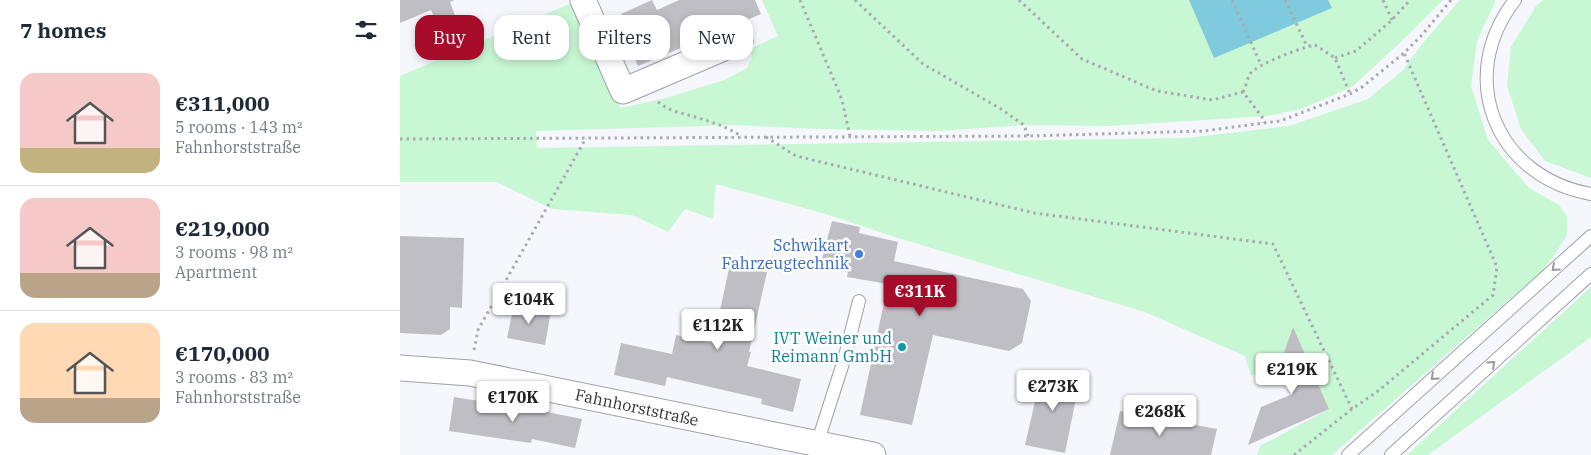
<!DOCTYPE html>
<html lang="en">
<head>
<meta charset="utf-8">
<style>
	body { margin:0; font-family:"IBM Plex Serif",serif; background:#f6f6f7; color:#1f2937; height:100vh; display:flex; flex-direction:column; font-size:19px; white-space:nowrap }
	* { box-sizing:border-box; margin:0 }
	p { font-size:16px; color:#747a83 }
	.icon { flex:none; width:28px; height:28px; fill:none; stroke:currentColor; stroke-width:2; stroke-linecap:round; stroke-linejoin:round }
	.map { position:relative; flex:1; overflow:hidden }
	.panel { display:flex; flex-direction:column; background:#fff; width:400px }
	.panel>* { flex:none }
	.guide { position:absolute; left:15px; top:15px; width:475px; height:45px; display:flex; gap:10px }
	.price { position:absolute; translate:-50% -42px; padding:0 11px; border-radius:5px; background:#fff; color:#222; font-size:16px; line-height:32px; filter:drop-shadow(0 1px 2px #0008) }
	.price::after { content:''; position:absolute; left:50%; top:30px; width:15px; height:11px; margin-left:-8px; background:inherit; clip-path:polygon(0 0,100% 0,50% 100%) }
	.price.active { background:#a60b29; color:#fff }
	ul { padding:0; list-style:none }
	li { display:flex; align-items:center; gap:15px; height:125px; padding:0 20px }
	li+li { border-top:1px solid #e0e1e3 }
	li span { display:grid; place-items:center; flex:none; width:140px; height:100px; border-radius:15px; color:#555 }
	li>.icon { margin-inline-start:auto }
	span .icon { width:60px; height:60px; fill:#fffc; stroke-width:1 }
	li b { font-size:21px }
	h2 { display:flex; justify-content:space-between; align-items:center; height:60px; padding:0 20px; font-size:21px }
	.tag { padding:0 18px; border-radius:15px; background:#fff; box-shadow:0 2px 8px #0003; font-size:18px; line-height:45px }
	.tag.active { background:#a60b29; color:#fff }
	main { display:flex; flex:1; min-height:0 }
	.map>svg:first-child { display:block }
	.green { fill:#c8f7d4 }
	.water { fill:#80cade }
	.building { fill:#bfbec5 }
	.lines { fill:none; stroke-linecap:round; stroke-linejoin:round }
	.lane-casing { stroke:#a0a1a7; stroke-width:14 }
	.street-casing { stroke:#a0a1a7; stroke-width:27 }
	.path { stroke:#a9aaaf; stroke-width:3; stroke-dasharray:2.5 4; stroke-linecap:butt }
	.lane { stroke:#fff; stroke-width:12 }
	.street { stroke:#fff; stroke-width:25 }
	.oneway { stroke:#9a9a9b }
	.shop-dot { fill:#3f7fe0; stroke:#fff; stroke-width:2 }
	.culture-dot { fill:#0f9aa8; stroke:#fff; stroke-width:2 }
	.labels { text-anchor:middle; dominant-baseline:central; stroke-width:5; stroke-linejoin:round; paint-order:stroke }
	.shop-label { font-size:16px; fill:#366cbe; stroke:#fff; text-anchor:end }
	.culture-label { font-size:16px; fill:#0d838f; stroke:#fff; text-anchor:end }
	.street-label { font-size:16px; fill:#343437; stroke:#fff }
</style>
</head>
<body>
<main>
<section class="panel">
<h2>7 homes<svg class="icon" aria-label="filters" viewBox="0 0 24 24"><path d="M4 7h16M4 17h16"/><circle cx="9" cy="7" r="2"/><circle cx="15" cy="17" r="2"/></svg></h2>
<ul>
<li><span style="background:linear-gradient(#f6c9c9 75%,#c2b280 0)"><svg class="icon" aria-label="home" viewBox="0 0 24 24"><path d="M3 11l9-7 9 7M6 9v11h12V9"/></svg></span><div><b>€311,000</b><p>5 rooms · 143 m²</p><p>Fahnhorststraße</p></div></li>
<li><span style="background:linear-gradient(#f6c9c9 75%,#b9a48a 0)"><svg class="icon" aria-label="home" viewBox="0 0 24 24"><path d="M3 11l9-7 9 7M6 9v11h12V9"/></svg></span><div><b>€219,000</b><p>3 rooms · 98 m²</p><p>Apartment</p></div></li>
<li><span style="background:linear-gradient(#ffd9b3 75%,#b9a48a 0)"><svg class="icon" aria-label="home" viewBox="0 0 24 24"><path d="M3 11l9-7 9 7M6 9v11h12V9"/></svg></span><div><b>€170,000</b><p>3 rooms · 83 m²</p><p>Fahnhorststraße</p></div></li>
</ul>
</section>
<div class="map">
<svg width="1191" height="455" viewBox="0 0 1191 455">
	<rect width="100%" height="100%" fill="#f5f7fd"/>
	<g class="green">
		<path d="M362 0H1043L1004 39 952 87 901 109 867 116 709 126 624 125 537 131 417 129 336 125 136 131 137 148 786 138 889 126 968 99 1003 70 1022 44 1060 0H1096L1077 41 1071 86 1088 140 1129 188 1159 205 1167 216V235L1155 254 1142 271 932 455H857L860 446 929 409 893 328 880 364 851 376 845 356 745 312 495 237 426 214 316 184 313 219 285 209 268 232 232 215 152 209 97 182H0V76L174 2 221 108 266 98 324 80 347 68 352 58 350 49 378 36Z"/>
		<path d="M1143 0H1191V178L1145 161 1121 129 1107 86 1111 47 1136 6Z"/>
		<path d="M1191 287V337L1028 455H1007Z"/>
	</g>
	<path class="water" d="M789 0H928L932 8 814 58Z"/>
	<g class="building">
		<path d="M0 0H55L50 2 57 21 39 29 31 10 0 23Z"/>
		<path d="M252 0 257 10 279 0H355L361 14 238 66 221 25 225 23 221 14Z"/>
		<path d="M432 221 460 227 459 233 498 242 494 261 623 289 631 301 622 343 609 351 533 335 512 425 460 415 488 284 447 277 448 272 420 267Z"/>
		<path d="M0 236 64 238 62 308 50 307V329L41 335 0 333Z"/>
		<path d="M330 264 367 272 349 352H351L347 366 401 379 393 412 361 404 362 399 267 377 265 386 214 375 221 343 272 354 276 335 313 343Z"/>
		<path d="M114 304 151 311 145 345 107 338Z"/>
		<path d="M893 327 929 409 848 445 861 407 893 394 880 364Z"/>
		<path d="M642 371 680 378 665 453 625 445Z"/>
		<path d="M54 397 142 411 182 419 175 448 132 439 131 443 49 431Z"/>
		<path d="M720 411 817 429 811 455H710Z"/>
	</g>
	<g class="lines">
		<defs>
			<g id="lane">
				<path d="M1115 0C1055 77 1095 177 1191 194"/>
				<path d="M417 444 444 360 459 301"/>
				<path d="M948 455 1191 236"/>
				<path d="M991 455 1191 274"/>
			</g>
			<g id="street">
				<path d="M183 0 223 91 340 41"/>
				<path d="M0 368 70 373 473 455"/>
			</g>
		</defs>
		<use href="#lane" class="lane-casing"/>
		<use href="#street" class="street-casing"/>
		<g class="path">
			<path d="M400 0 436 85 442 100 450 136"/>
			<path d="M455 0 523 64 601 109 624 125 628 136"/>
			<path d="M619 0 682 59 757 91 812 100 843 92 862 117 863 123"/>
			<path d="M832 0 861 65"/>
			<path d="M885 0 907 46"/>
			<path d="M983 0 992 20"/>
			<path d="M935 58 956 51 992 20 1010 0"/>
			<path d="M843 92C846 87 847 79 850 74 857 64 903 47 915 45L935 58 950 94"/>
			<path d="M258 102C271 113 289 114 305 120 318 124 330 129 341 136"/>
			<path d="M366 137 396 156 634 213 873 244 952 409"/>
			<path d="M0 139 628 136 804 131 863 123 880 121 950 94 962 87 1004 53 1021 36 1051 0"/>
			<path d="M74 350 78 330 186 138"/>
			<path d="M894 455 952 409 978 391 1093 295 1097 267 1004 53"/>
		</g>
		<use href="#lane" class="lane"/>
		<use href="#street" class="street"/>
	</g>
	<defs><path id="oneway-chevron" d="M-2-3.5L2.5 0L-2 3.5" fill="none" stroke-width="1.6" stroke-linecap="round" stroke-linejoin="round" transform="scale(1.25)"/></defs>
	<g class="oneway">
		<use href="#oneway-chevron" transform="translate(1155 268) rotate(138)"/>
		<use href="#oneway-chevron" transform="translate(1092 364) rotate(-42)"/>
		<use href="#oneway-chevron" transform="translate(1034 377) rotate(138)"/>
	</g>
	<circle class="shop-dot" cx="459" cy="254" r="5"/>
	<circle class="culture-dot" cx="502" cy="347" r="5"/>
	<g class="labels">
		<g class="shop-label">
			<text x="449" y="245">Schwikart<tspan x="449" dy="18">Fahrzeugtechnik</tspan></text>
		</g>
		<g class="culture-label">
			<text x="492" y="338">IVT Weiner und<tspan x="492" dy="18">Reimann GmbH</tspan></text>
		</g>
		<g class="street-label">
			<text transform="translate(237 407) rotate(12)">Fahnhorststraße</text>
		</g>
	</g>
</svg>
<b class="price active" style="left:520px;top:317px">€311K</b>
<b class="price" style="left:129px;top:325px">€104K</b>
<b class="price" style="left:318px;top:351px">€112K</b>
<b class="price" style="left:892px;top:395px">€219K</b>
<b class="price" style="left:653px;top:412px">€273K</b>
<b class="price" style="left:113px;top:423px">€170K</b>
<b class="price" style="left:760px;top:437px">€268K</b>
<div class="guide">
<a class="tag active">Buy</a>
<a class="tag">Rent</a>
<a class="tag">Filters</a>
<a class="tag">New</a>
</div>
</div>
</main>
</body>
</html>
